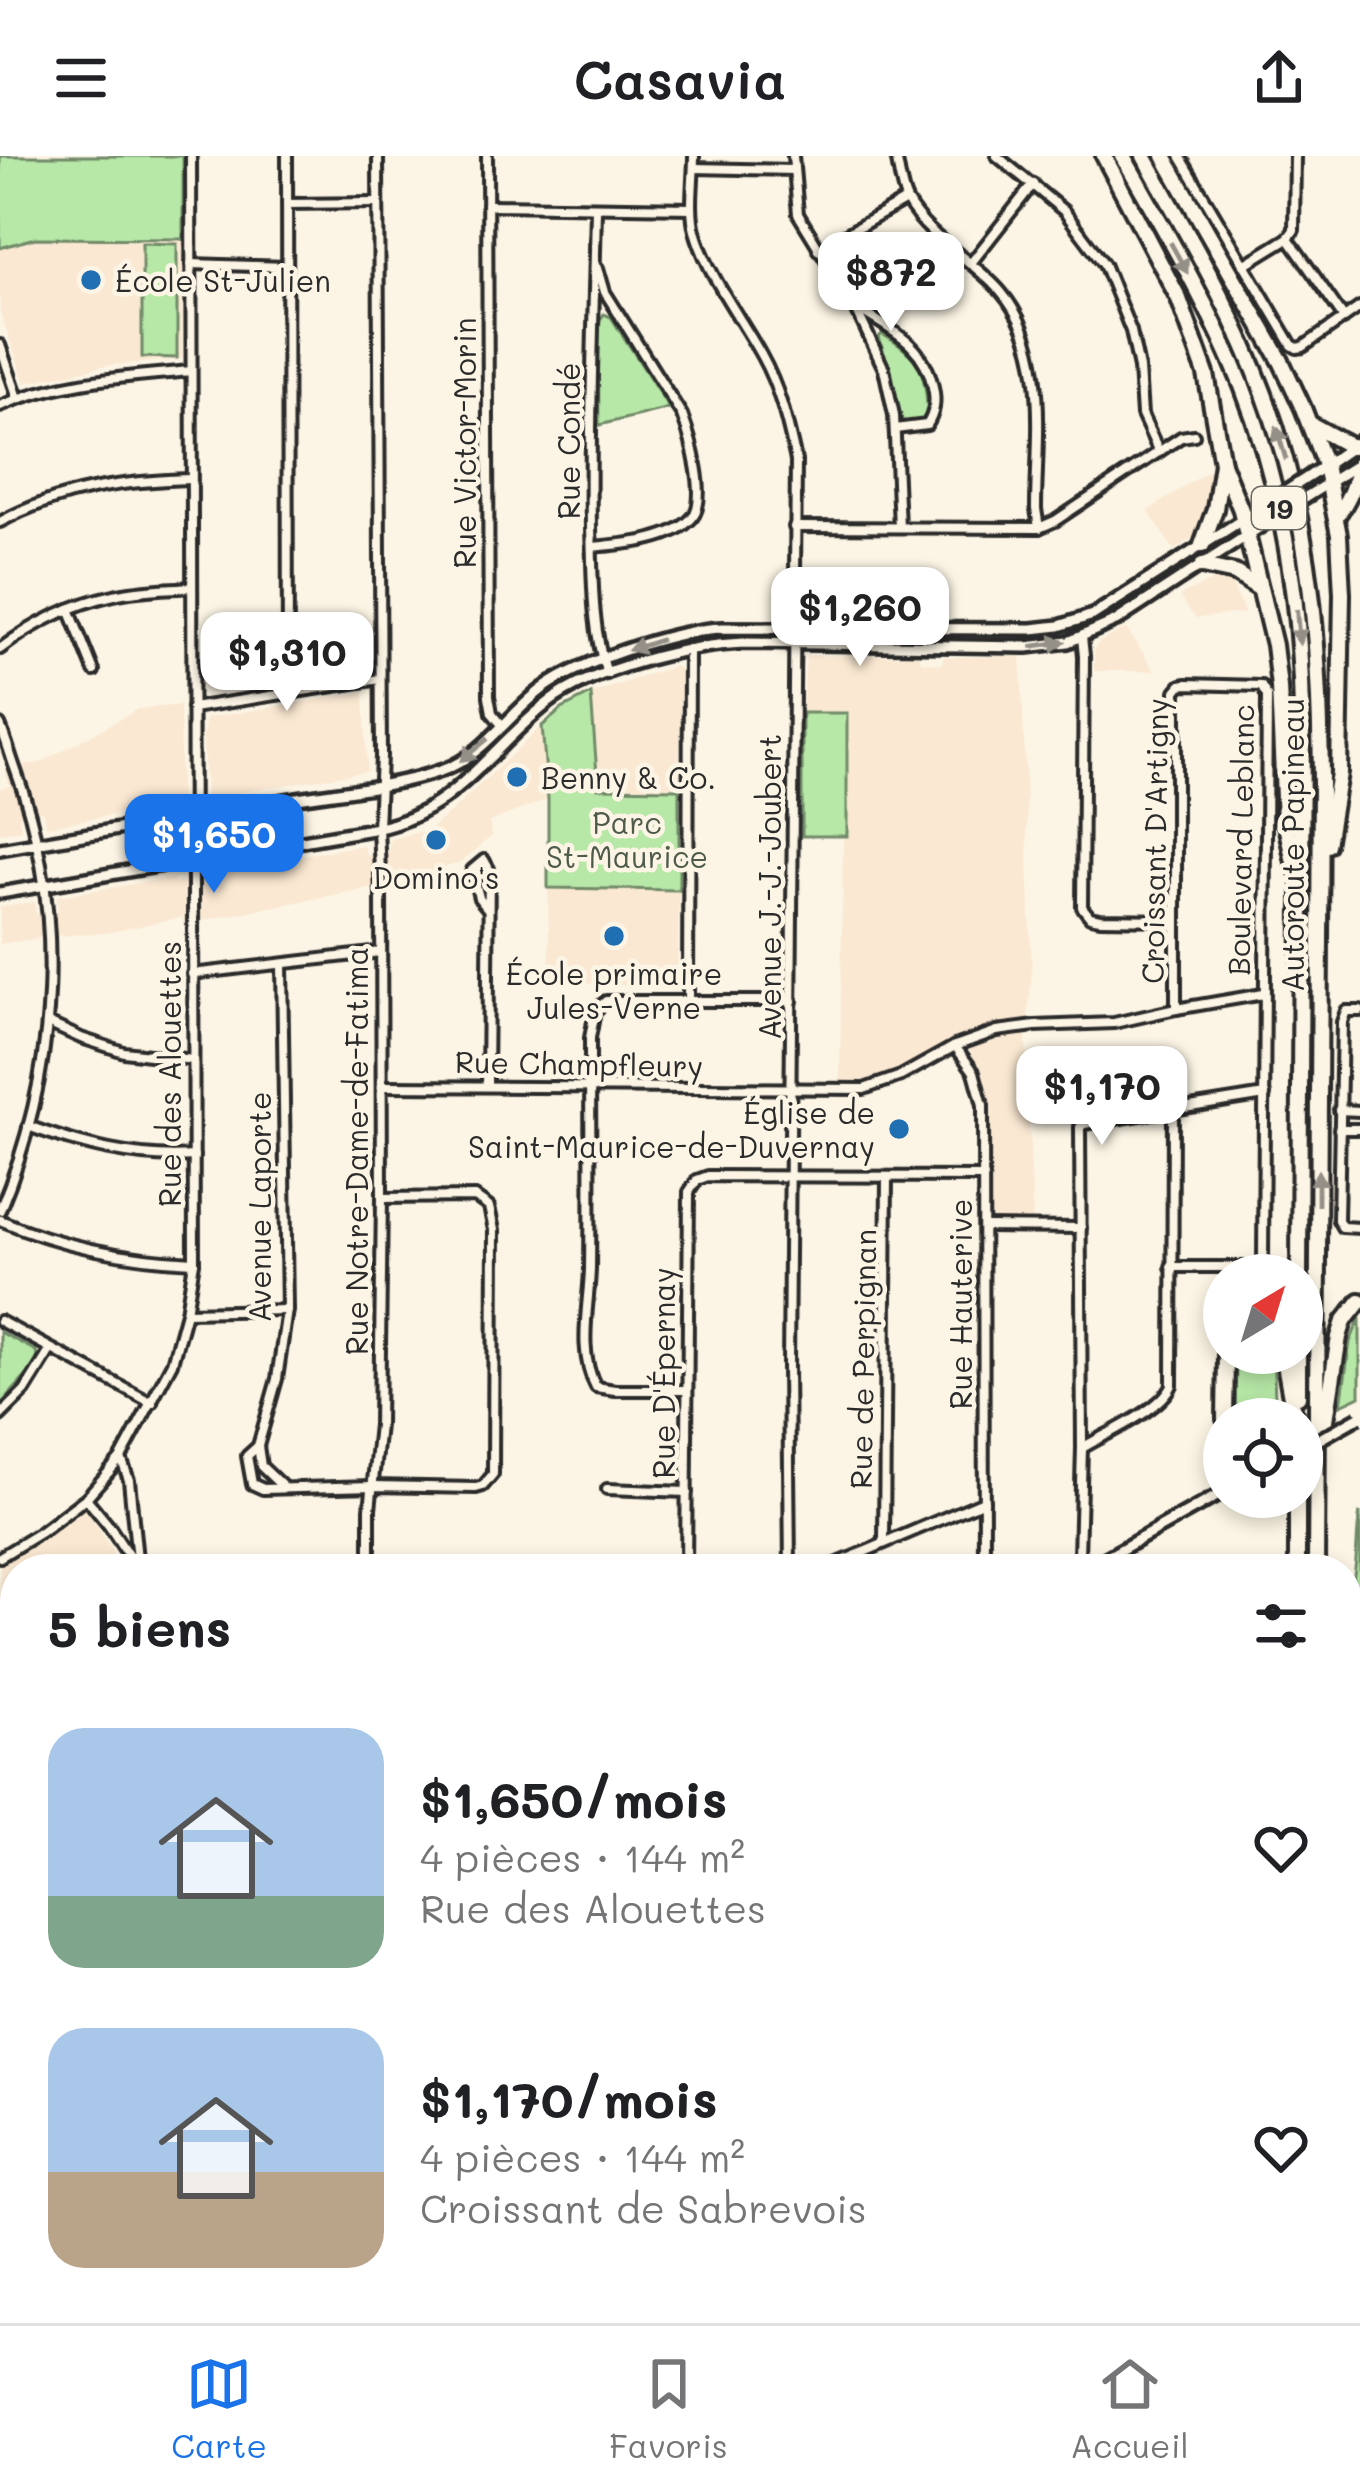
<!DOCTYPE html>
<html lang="fr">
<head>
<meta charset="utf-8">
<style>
	body { margin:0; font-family:Mali,sans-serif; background:#f2f2f2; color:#202124; height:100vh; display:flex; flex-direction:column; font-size:45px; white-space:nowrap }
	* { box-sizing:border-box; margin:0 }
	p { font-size:39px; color:#757577 }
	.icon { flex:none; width:66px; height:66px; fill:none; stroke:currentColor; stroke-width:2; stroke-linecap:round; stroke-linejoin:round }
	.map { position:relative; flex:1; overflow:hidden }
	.panel { position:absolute; left:0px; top:1398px; width:1362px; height:771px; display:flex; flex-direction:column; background:#fff; border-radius:48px 48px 0 0; box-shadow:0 6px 18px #0003 }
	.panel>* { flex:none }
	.needle { width:78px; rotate:38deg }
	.buttons { position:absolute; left:1203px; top:1098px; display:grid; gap:24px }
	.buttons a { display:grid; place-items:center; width:120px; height:120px; border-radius:50%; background:#fff; box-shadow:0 6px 18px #0003; font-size:60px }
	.price { position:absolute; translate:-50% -102px; padding:0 27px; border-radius:24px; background:#fff; color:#222; font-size:39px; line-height:78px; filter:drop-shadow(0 3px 6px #0008) }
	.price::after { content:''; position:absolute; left:50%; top:72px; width:36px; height:27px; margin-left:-18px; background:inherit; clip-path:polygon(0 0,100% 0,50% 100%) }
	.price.on { background:#1a73e8; color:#fff }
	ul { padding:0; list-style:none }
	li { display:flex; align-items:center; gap:36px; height:300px; padding:0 48px }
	li span { display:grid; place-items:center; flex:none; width:336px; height:240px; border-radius:36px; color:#555 }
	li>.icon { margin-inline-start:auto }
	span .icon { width:144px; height:144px; fill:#fffc; stroke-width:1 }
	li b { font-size:51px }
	h2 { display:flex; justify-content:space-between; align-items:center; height:144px; padding:0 48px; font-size:51px }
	header { display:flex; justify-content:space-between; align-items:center; height:156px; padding:0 48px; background:#fff; font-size:54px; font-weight:600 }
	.tab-bar { display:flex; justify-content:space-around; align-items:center; height:168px; border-top:3px solid #e0e0e0; background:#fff; font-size:33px; color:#757577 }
	.tab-bar a { display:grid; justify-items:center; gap:6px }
	.tab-bar .on { color:#1a73e8 }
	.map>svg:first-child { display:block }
	.built { fill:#fae8d2 }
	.green { fill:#b7e8a7; stroke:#718a69; stroke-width:3 }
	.water { fill:#88c7e9; stroke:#63899d; stroke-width:3 }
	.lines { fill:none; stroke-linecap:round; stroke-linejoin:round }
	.minor-casing { stroke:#2b2b2b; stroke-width:16 }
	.tertiary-casing { stroke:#2b2b2b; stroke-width:18 }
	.motorway-casing { stroke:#2b2b2b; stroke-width:22 }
	.minor { stroke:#fcf5e5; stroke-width:8 }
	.tertiary { stroke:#fcf5e5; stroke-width:9 }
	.motorway { stroke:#fcf5e5; stroke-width:14 }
	.tertiary-bridge-casing { stroke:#2b2b2b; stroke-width:18; stroke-linecap:butt }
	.tertiary-bridge { stroke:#fcf5e5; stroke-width:9 }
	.oneway { fill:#949088 }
	.poi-dot { fill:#1f6fb2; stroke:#fcf5e5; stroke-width:4.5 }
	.labels { text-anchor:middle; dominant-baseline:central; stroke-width:9; stroke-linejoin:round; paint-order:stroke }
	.shield { fill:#fcf5e5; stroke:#6a6863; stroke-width:3 }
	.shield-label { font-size:27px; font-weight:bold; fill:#2b2b2b }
	.poi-label { font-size:30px; fill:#2b2b2b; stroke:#fcf5e5; text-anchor:start }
	.street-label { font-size:30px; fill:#2b2b2b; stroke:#fcf5e5 }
	.park-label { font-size:30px; fill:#4e5a4a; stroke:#fcf5e5 }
</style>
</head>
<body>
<header><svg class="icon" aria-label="menu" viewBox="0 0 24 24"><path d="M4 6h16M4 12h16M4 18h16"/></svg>Casavia<svg class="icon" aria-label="share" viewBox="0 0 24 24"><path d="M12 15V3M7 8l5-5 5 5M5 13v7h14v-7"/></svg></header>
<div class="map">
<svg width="1360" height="2167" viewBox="0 0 1360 2167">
	<rect width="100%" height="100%" fill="#fcf5e5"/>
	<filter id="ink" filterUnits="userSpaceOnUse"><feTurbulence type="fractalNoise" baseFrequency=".00833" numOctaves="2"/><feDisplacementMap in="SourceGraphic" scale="24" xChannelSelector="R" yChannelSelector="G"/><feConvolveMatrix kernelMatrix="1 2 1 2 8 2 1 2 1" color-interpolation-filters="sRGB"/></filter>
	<g filter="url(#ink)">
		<g class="built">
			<path d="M98 81 126 85 183 83 182 202 177 204 103 210 25 227 0 156V92L35 82Z"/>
			<path d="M1212 312 1207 345 1199 365 1201 372 1194 381 1174 394 1148 355Z"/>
			<path d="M1220 421 1230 425 1245 457 1195 462 1179 440Z"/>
			<path d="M1126 472 1155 515H1094V493L1099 486Z"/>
			<path d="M918 499 922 506 941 508 944 501 1021 500 1032 815 1026 883 1033 1066 991 1065 990 952 965 879 887 921 868 928 840 930 843 683 847 680V558L802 557 806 500Z"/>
			<path d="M674 510 681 514 679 633 598 632 591 538Z"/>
			<path d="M364 536 367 615 206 642 203 580 206 562Z"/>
			<path d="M180 549V648L47 670 43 655 19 660 21 673 0 677V632L10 630 4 612 40 607 138 553Z"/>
			<path d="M542 570 548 643 489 666 492 680 459 707 395 727 183 768V761L107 777 53 780 0 788V751L34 746 36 758 58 755 57 740 173 722 175 727 205 722 208 715 363 689 366 699 388 697 390 683 428 674 451 656Z"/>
			<path d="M548 732 679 734 677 832 550 825Z"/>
			<path d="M86 1353 109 1389 120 1413H15V1528H0V1409L42 1384Z"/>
		</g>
		<g class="green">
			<path d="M0 0H183V83L35 82 0 92Z"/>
			<path d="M142 87 177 88V202L142 201Z"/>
			<path d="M604 158 611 161 669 252 599 269 598 166Z"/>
			<path d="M882 178C922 201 925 216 928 261 922 267 909 269 902 264L879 181Z"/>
			<path d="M591 538 598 632 679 633V734L548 732V643L542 570 562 553Z"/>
			<rect x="802" y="557" width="45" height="123"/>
			<path d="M1360 1162V1240L1341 1249 1350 1186Z"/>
			<path d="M0 1176 36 1195 38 1207 0 1249Z"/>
			<path d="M1236 1197H1273L1276 1263H1235Z"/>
			<path d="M1360 1356V1446L1347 1457C1347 1437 1350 1435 1354 1418 1358 1398 1356 1377 1360 1356Z"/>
			<path d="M1360 1958V2167H1160L1162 2154H1347V1965Z"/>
			<path d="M15 1992V2154H19L7 2157 0 2167V1995Z"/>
		</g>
		<g class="water">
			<path d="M1360 1446V1958L1347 1965V1457Z"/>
			<path d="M385 2154H1162L1160 2167H367Z"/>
		</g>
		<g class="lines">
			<defs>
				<g id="minor">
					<path d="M287 0 288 535"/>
					<path d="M487 0 489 540 492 557 502 569"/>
					<path d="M694 0C694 24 689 52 695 75 708 120 739 159 761 199 780 233 788 268 796 305L788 1210 790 1413"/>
					<path d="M793 0 798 58 855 151 884 213 894 259 899 371"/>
					<path d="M896 0C899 14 901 33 907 45 928 83 974 104 1001 136 1051 194 1036 283 1036 353L1039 372"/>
					<path d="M997 0 1064 55 1104 108 1131 175 1139 212 1142 259 1159 296"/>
					<path d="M1180 0 1292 189 1297 192 1303 191 1360 151"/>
					<path d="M694 12 793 14"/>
					<path d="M287 48 378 47"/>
					<path d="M487 49 692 52"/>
					<path d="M596 51C594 158 589 265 591 372 593 422 591 470 607 518"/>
					<path d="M1288 82 1344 162"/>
					<path d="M818 94 906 44"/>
					<path d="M971 107 1033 28"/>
					<path d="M191 108 287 111"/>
					<path d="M1244 109 1288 82 1294 74 1295 0"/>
					<path d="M860 154C893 175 925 189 933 231 936 244 935 257 927 269L895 273"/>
					<path d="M0 189 18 242"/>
					<path d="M0 250C60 224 126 221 191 215"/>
					<path d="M0 366C61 333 124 325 191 323"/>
					<path d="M794 371 1039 372 1055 365 1181 281 1194 279"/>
					<path d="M592 391C622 388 670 386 692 362 709 343 690 280 682 259L605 136 598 112"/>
					<path d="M69 453 94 515"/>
					<path d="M1082 481 1084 500 1082 751 1090 761 1100 763 1174 764"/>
					<path d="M0 493C33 468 73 448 114 439 138 433 166 433 192 431"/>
					<path d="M192 552 380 523"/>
					<path d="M0 569C6 583 10 598 15 612 68 755 58 915 0 1054"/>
					<path d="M282 808 287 1154 277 1223 258 1290 247 1300 252 1328 263 1333 373 1330 476 1332 483 1330 493 1318 494 1074 489 1051 475 1041 382 1042"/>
					<path d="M192 818 381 796"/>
					<path d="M688 845 689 493"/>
					<path d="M1360 855H1346L1342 866 1338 1064 1342 1071 1360 1072"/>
					<path d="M48 867 81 882 124 896 193 904"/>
					<path d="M955 890 974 916 983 949 984 1413"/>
					<path d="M487 929 489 713 484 704 472 714 479 742 488 753"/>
					<path d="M383 930 864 933 901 920 955 890 997 875 1035 870 1114 867 1176 853 1263 838"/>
					<path d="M1339 954 1360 955"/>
					<path d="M28 970C83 990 136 1004 194 1000"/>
					<path d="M1339 973H1360"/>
					<path d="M0 1064C63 1091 126 1103 194 1106"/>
					<path d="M984 1071 1081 1072"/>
					<path d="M1171 1111H1249L1260 1109 1263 1104 1267 540 1261 530 1186 528 1181 529 1176 535V853"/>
					<path d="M186 1156 287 1154"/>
					<path d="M0 1165 152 1247"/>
					<path d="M687 1234H615L596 1231C577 1196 589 1150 590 1113 591 1036 590 959 590 882L595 855 606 845H792"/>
					<path d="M0 1260 25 1235 51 1193"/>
					<path d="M258 1290 261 1310 283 1331"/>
					<path d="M1084 1291C1107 1277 1161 1254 1172 1229L1173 953"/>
					<path d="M121 1302 129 1324 138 1413"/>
					<path d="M607 1333 687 1336"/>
					<path d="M86 1342 109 1370 134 1408"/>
					<path d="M884 1386 887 1022"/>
					<path d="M0 1401 41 1376 86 1342 121 1302 172 1207 186 1156 194 1106 191 0"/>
					<path d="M370 1413V1353L379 1269 382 1042 381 738 378 672 381 600 378 0"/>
					<path d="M686 1413 689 1036 697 1024 708 1020 984 1021"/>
					<path d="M824 1413 984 1345"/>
					<path d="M1082 1413 1079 1401 1082 1292 1080 971 1084 968 1265 939"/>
					<path d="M0 1532H15"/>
					<path d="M0 1643 15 1642"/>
					<path d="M0 1752H15"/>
					<path d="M0 1858 15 1857"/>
					<path d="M0 1953 15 1950"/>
					<path d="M114 2154 120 2167"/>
				</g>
				<g id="tertiary">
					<path d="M1311 319 1360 285"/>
					<path d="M1298 346 1360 307"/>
					<path d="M0 693C97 677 193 660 290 643 340 635 395 631 443 614 480 601 506 563 535 539 570 508 676 473 723 472L1032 473 1059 470 1093 459 1259 353"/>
					<path d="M0 737 378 672C454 657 490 592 548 547 591 513 690 489 744 487L1027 491 1068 486 1116 465 1263 369"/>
					<path d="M1086 1413 1224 1336"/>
					<path d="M244 2167 281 2154"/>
				</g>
				<g id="motorway">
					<path d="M1104 0 1179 143 1206 218 1222 307 1241 354 1274 489 1279 531 1285 664 1295 711"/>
					<path d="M1123 0C1165 75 1210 150 1242 230 1283 335 1300 444 1302 556L1299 1119"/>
					<path d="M1144 0C1187 78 1233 154 1264 238 1312 367 1320 491 1321 627L1316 1413"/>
					<path d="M1164 0 1281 205 1303 252 1325 309 1339 379 1342 438 1339 617 1327 689"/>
					<path d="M1310 268 1352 291"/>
					<path d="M1336 361C1348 345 1356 327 1359 308"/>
					<path d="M1202 389 1215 353 1222 307"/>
					<path d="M1202 410 1235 417 1260 433"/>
					<path d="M1283 1197 1295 1263"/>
					<path d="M1298 1240V1197"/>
					<path d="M1225 1263 1226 1197"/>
					<path d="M1324 1277 1339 1181 1344 1165 1360 1145"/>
					<path d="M1297 1413V1341"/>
					<path d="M1290 2167 1291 2154"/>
					<path d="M1311 2167V2154"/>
				</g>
			</defs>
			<use href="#minor" class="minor-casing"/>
			<use href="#tertiary" class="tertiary-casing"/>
			<use href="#motorway" class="motorway-casing"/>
			<use href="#minor" class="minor"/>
			<use href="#tertiary" class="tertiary"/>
			<use href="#motorway" class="motorway"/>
			<defs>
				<g id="tertiary-bridge">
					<path d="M1259 353 1311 319"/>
					<path d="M1263 369 1298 346"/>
					<path d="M1302 1293 1359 1261"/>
				</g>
			</defs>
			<use href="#tertiary-bridge" class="tertiary-bridge-casing"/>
			<use href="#tertiary-bridge" class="tertiary-bridge"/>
		</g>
		<defs><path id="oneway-solid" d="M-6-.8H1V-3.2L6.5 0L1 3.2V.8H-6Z" transform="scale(3)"/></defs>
		<g class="oneway">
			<use href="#oneway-solid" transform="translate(1179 102) rotate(61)"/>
			<use href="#oneway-solid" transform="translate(1281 287) rotate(-107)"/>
			<use href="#oneway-solid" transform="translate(1298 471) rotate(85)"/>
			<use href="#oneway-solid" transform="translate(1048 488) rotate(-8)"/>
			<use href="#oneway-solid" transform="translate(645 489) rotate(162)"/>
			<use href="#oneway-solid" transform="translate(474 594) rotate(141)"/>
			<use href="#oneway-solid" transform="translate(1318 1032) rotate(-90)"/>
		</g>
	</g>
	<g class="poi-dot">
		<circle cx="91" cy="124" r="12"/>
		<circle cx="517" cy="621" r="12"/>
		<circle cx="436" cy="684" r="12"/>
		<circle cx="614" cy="780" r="12"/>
		<circle cx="899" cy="973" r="12"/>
	</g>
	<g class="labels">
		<rect class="shield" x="1252" y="331" width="54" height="42" rx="9"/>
		<g class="shield-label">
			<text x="1279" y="352">19</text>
		</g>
		<g class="poi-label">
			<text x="115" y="124">École St-Julien</text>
			<text x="541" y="621">Benny &amp; Co.</text>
			<text x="436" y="721" text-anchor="middle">Domino's</text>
			<text x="614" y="817" text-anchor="middle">École primaire<tspan x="614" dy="34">Jules-Verne</tspan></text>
			<text x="875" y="956" text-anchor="end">Église de<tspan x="875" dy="34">Saint-Maurice-de-Duvernay</tspan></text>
		</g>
		<g class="street-label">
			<text transform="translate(568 285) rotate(-90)">Rue Condé</text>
			<text transform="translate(464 287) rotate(-90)">Rue Victor-Morin</text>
			<text transform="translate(1240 684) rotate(-89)">Boulevard Leblanc</text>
			<text transform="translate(1154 685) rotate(-89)">Croissant D'Artigny</text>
			<text transform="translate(1292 689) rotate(-90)">Autoroute Papineau</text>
			<text transform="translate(769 731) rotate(-90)">Avenue J.-J.-Joubert</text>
			<text transform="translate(579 907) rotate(1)">Rue Champfleury</text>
			<text transform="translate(169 918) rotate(-90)">Rue des Alouettes</text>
			<text transform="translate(356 995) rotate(-90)">Rue Notre-Dame-de-Fatima</text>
			<text transform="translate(259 1051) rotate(-90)">Avenue Laporte</text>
			<text transform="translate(960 1148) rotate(-90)">Rue Hauterive</text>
			<text transform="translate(862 1203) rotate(-89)">Rue de Perpignan</text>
			<text transform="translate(663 1217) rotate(-90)">Rue D'Épernay</text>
		</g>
		<g class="park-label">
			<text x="627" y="666">Parc<tspan x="627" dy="34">St-Maurice</tspan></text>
		</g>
	</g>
</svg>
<div class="buttons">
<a><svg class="needle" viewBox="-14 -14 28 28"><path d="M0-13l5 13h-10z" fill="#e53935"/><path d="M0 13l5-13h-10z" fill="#757577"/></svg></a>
<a><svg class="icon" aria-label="locate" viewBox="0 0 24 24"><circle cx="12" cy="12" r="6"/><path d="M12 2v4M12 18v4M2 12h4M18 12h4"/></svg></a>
</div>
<b class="price" style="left:891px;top:178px">$872</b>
<b class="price" style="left:860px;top:513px">$1,260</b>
<b class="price" style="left:287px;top:558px">$1,310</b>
<b class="price on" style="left:214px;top:740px">$1,650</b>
<b class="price" style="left:1102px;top:992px">$1,170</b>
<section class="panel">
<h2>5 biens<svg class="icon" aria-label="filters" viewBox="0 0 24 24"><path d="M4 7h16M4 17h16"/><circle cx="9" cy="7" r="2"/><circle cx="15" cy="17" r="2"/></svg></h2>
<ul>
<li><span style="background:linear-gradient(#a9c7e8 70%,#7fa58c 0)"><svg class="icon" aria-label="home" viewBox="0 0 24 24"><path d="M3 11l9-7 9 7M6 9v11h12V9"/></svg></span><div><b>$1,650/mois</b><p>4 pièces · 144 m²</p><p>Rue des Alouettes</p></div><svg class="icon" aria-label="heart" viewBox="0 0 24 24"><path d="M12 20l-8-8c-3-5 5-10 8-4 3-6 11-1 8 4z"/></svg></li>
<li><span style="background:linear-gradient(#a9c7e8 60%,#b9a48a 0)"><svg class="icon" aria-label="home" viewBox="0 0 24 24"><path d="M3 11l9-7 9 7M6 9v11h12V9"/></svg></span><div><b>$1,170/mois</b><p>4 pièces · 144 m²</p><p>Croissant de Sabrevois</p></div><svg class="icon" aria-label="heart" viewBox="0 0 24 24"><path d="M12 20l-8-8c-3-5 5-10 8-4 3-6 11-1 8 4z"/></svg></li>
</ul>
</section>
</div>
<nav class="tab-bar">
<a class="on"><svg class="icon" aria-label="map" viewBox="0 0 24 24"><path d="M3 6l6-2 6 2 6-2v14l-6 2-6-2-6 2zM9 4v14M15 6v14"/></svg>Carte</a>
<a><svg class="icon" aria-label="saved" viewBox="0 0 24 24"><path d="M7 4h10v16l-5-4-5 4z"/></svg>Favoris</a>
<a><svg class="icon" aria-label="home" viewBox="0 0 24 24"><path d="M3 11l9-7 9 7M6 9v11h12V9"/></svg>Accueil</a>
</nav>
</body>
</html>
